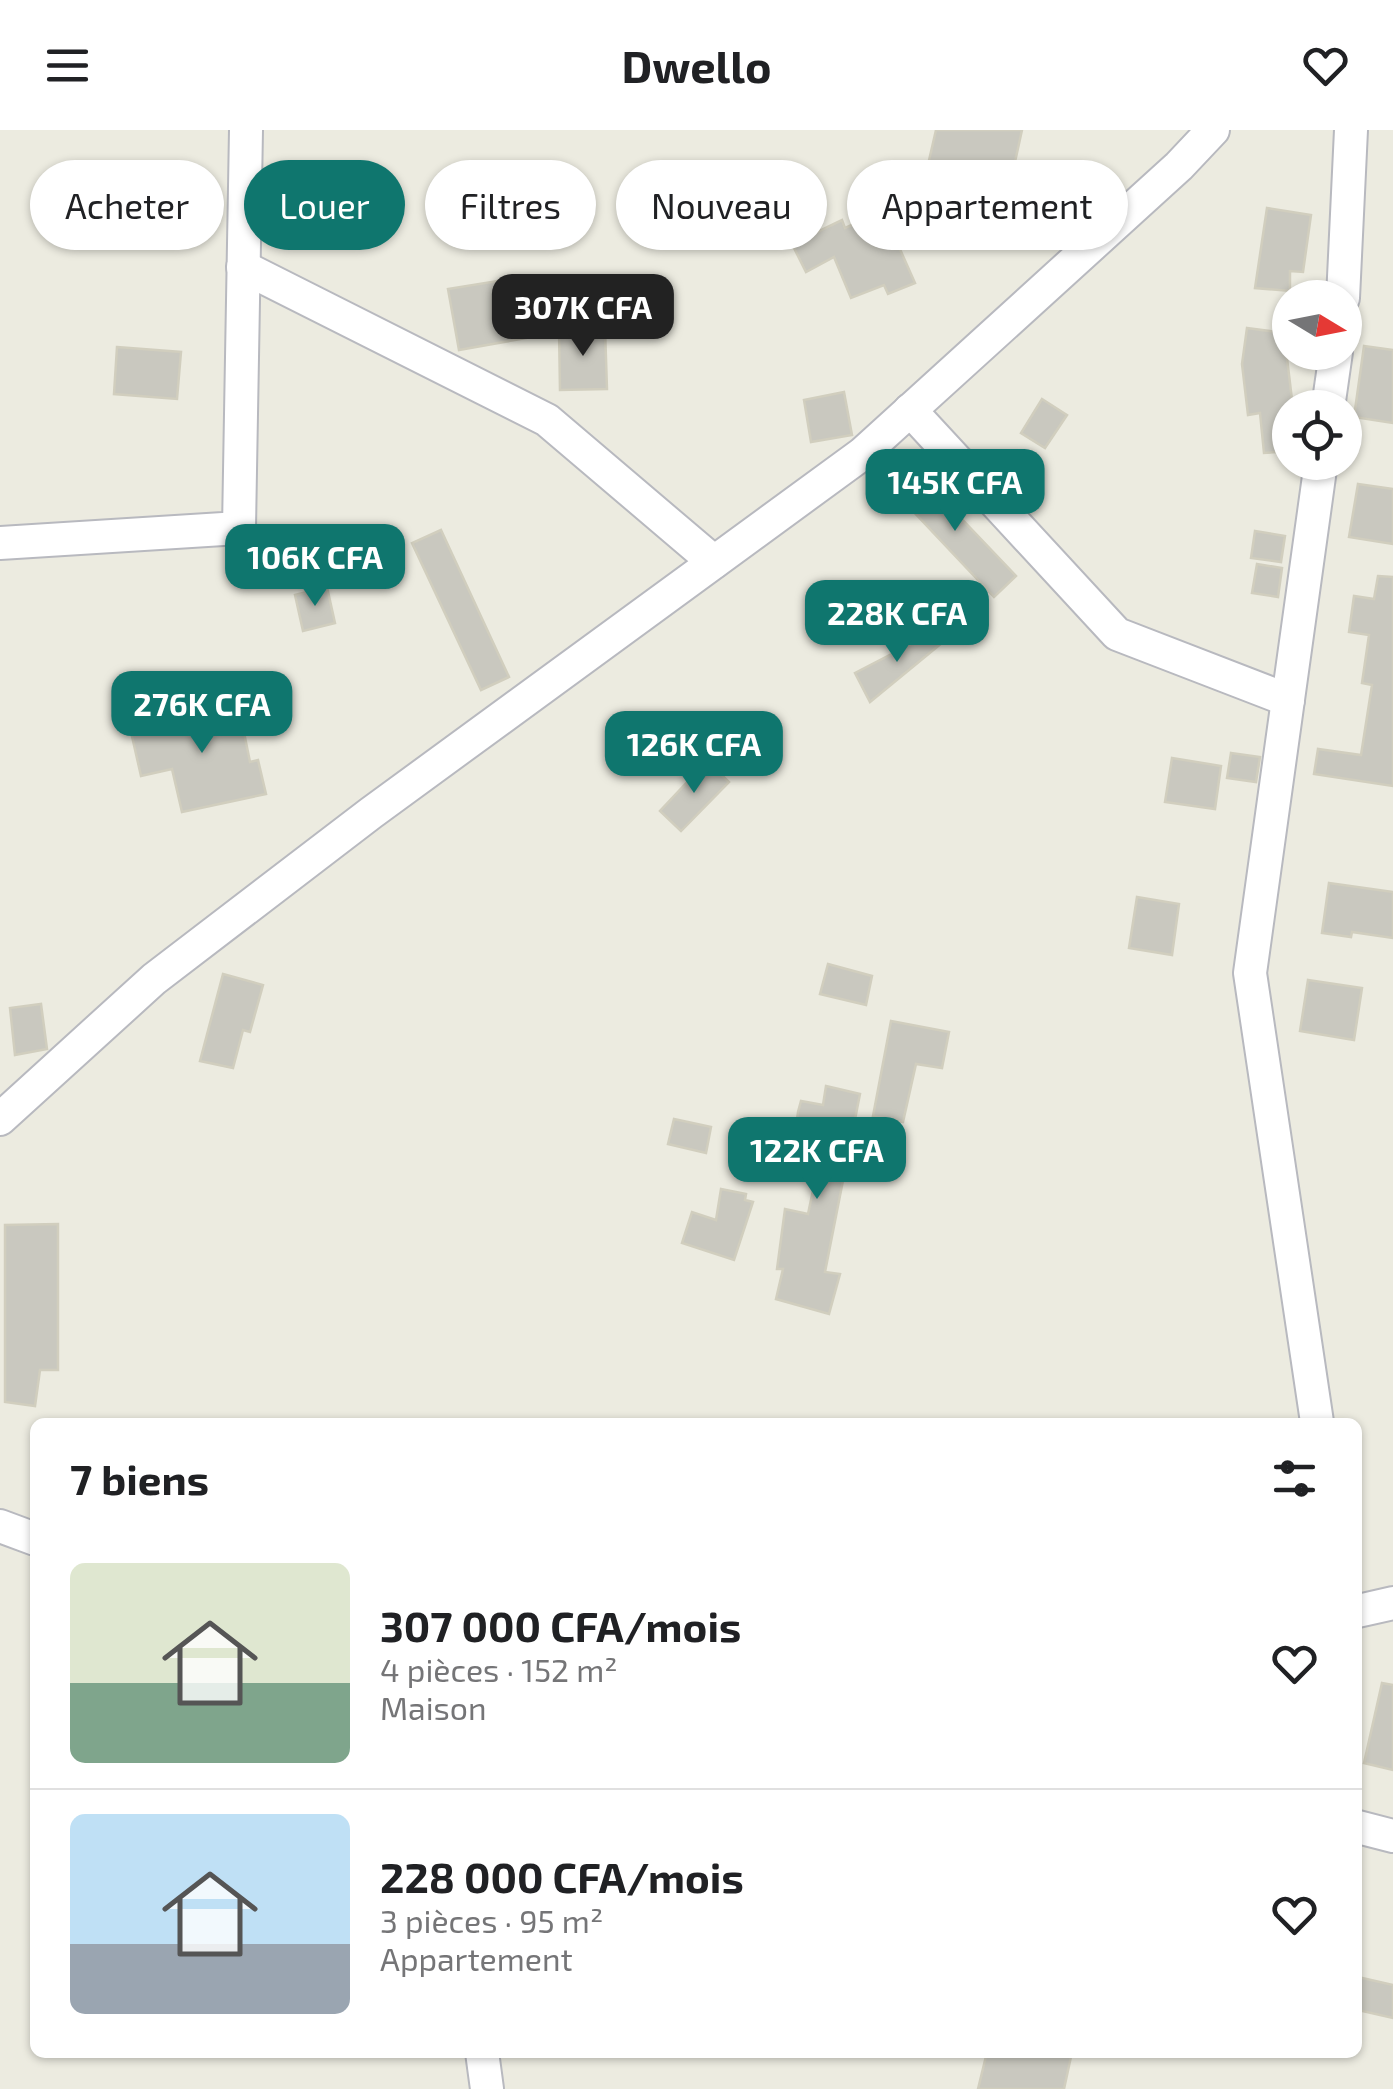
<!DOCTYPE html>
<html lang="fr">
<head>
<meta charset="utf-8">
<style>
	body { margin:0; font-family:"Exo 2",sans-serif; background:#f2f2f2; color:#202124; height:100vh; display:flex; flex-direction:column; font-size:38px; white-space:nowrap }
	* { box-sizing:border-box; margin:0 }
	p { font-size:32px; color:#757577 }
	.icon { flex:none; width:55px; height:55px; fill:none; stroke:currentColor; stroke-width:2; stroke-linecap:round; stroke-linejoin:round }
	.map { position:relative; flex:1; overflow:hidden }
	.panel { position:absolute; left:30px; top:1288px; width:1332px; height:640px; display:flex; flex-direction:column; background:#fff; border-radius:15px; box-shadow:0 2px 8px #0004 }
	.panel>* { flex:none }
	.hud { position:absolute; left:30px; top:30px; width:1335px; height:90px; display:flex; gap:20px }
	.needle { width:65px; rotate:100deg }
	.buttons { position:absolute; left:1272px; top:150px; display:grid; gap:20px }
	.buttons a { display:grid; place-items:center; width:90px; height:90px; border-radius:50%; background:#fff; box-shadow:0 2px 8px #0004; font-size:50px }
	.price { position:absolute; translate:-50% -85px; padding:0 22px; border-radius:20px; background:#0f766e; color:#fff; font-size:32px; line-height:65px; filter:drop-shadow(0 2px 5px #0008) }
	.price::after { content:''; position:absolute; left:50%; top:60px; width:30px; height:22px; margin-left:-15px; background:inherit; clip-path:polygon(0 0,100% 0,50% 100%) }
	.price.active { background:#222; color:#fff }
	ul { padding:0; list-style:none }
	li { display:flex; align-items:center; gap:30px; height:250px; padding:0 40px }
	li+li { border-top:2px solid #e0e0e0 }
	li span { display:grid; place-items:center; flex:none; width:280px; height:200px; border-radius:15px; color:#555 }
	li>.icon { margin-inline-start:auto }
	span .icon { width:120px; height:120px; fill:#fffc; stroke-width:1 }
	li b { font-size:42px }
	h2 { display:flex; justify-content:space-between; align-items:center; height:120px; padding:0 40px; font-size:42px }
	.chip { padding:0 35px; border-radius:45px; background:#fff; box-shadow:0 2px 8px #0004; font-size:35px; line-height:90px }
	.chip.active { background:#0f766e; color:#fff }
	header { display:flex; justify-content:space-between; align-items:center; height:130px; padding:0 40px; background:#fff; font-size:45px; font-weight:700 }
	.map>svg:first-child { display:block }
	.building { fill:#c9c8bf; stroke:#d1cebe; stroke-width:2.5 }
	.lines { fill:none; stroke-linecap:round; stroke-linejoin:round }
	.minor-casing { stroke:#b8b9bf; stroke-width:36 }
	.minor { stroke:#fff; stroke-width:32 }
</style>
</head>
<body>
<header><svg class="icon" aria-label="menu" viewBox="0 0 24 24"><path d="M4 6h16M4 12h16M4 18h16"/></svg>Dwello<svg class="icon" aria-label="heart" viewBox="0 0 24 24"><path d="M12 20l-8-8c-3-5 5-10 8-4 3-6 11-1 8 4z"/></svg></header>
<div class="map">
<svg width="1393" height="1959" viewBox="0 0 1393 1959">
	<rect width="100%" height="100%" fill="#ecebe0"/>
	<g class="building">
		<path d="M936 0H1022L1006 73 924 52Z"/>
		<path d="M1267 78 1311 85 1303 142 1290 141V161L1255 158Z"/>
		<path d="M883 81 915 153 888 164 884 155 851 168 834 127 806 142 792 114 842 90 845 98Z"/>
		<path d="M516 148 526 208 459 220 448 159Z"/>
		<path d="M605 198 607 259 560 260 559 199Z"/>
		<path d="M1247 198 1284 203 1293 278 1290 321 1264 323 1260 283 1248 285 1242 234Z"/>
		<path d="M1364 216 1393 220V293L1354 287Z"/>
		<path d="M117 217 181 222 177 269 114 264Z"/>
		<path d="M844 262 852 305 811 312 804 270Z"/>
		<path d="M1042 269 1067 285 1045 318 1021 303Z"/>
		<path d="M916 341 1016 446 994 467 894 361Z"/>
		<path d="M1358 354 1393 359V414L1349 407Z"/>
		<path d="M441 400 509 547 481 560 412 413Z"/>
		<path d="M1255 401 1285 406 1281 432 1251 428Z"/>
		<path d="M1257 434 1282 438 1278 467 1252 463Z"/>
		<path d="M1378 446 1393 447V656L1314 644 1318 619 1361 625 1372 555 1362 553 1369 505 1349 502 1354 466 1374 469Z"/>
		<path d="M327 457 335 493 303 501 295 465Z"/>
		<path d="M942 498 948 508 870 572 855 543Z"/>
		<path d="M237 568 250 632 258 630 266 664 182 682 172 639 141 646 131 602 169 592 168 587 200 579 199 576Z"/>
		<path d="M1231 623 1260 627 1256 652 1227 648Z"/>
		<path d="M1172 628 1221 636 1215 679 1165 672Z"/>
		<path d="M707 631 729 652 681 701 660 681Z"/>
		<path d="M1329 753 1393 762V808L1352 802 1351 807 1322 803Z"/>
		<path d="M1137 767 1179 774 1172 825 1129 818Z"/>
		<path d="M828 834 872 846 866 875 820 864Z"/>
		<path d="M223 844 263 855 250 902 243 900 233 938 200 931Z"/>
		<path d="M1308 850 1362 858 1354 910 1300 901Z"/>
		<path d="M41 874 47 919 15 925 10 878Z"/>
		<path d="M891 891 949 902 942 938 916 934 903 992 873 986Z"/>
		<path d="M826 956 860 964 825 1142 840 1144 829 1184 776 1169 783 1139H777L785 1079 808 1084 820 1027 793 1020 798 982 801 971 823 975Z"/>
		<path d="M674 989 711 997 706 1023 668 1014Z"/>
		<path d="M721 1059 746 1064 745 1070 753 1072 734 1130 682 1113 692 1082 716 1090Z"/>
		<path d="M58 1094V1240H40L35 1276 5 1272V1095Z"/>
		<path d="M1382 1553 1393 1555V1640L1364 1633Z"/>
		<path d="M1358 1847 1393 1855V1888L1358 1880Z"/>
		<path d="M987 1922H1072L1064 1959H978Z"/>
	</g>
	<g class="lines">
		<defs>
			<g id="minor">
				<path d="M243 137 547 290 714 432"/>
				<path d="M1343 168 1351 0"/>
				<path d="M1328 278 1336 222"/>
				<path d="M910 280 1117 504 1288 570"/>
				<path d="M0 413 239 398 246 0"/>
				<path d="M0 989 154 849 371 683 862 324 1179 36 1213 0"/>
				<path d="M1317 1292 1250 843 1321 332"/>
				<path d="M0 1396 35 1409"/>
				<path d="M1358 1481 1393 1473"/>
				<path d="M1358 1697 1393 1706"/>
				<path d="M482 1922 487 1959"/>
			</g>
		</defs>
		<use href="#minor" class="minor-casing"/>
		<use href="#minor" class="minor"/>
	</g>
</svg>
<div class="buttons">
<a><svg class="needle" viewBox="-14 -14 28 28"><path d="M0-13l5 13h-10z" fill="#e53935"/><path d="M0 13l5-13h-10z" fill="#757577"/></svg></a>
<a><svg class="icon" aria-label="locate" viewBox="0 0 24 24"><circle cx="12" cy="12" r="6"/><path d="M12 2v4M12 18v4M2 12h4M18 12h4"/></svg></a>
</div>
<b class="price active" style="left:583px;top:229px">307K CFA</b>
<b class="price" style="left:955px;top:404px">145K CFA</b>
<b class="price" style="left:315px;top:479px">106K CFA</b>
<b class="price" style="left:897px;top:535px">228K CFA</b>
<b class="price" style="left:202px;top:626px">276K CFA</b>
<b class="price" style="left:694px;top:666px">126K CFA</b>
<b class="price" style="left:817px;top:1072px">122K CFA</b>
<div class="hud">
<a class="chip">Acheter</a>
<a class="chip active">Louer</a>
<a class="chip">Filtres</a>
<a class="chip">Nouveau</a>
<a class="chip">Appartement</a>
</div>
<section class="panel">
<h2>7 biens<svg class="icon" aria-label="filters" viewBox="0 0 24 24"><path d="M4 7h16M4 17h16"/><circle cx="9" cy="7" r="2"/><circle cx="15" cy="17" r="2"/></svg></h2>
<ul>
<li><span style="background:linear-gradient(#dfe7d0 60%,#7fa58c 0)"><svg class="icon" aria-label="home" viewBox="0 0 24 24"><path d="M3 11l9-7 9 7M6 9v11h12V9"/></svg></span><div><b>307 000 CFA/mois</b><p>4 pièces · 152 m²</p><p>Maison</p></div><svg class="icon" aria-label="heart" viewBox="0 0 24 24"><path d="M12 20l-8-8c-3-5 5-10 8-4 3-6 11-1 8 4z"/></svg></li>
<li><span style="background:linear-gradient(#bfe0f5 65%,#9aa5b1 0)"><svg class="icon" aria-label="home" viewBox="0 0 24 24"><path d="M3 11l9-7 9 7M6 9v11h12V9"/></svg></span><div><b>228 000 CFA/mois</b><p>3 pièces · 95 m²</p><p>Appartement</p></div><svg class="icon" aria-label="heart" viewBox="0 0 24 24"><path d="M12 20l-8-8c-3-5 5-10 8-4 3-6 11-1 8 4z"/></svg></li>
</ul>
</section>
</div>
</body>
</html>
